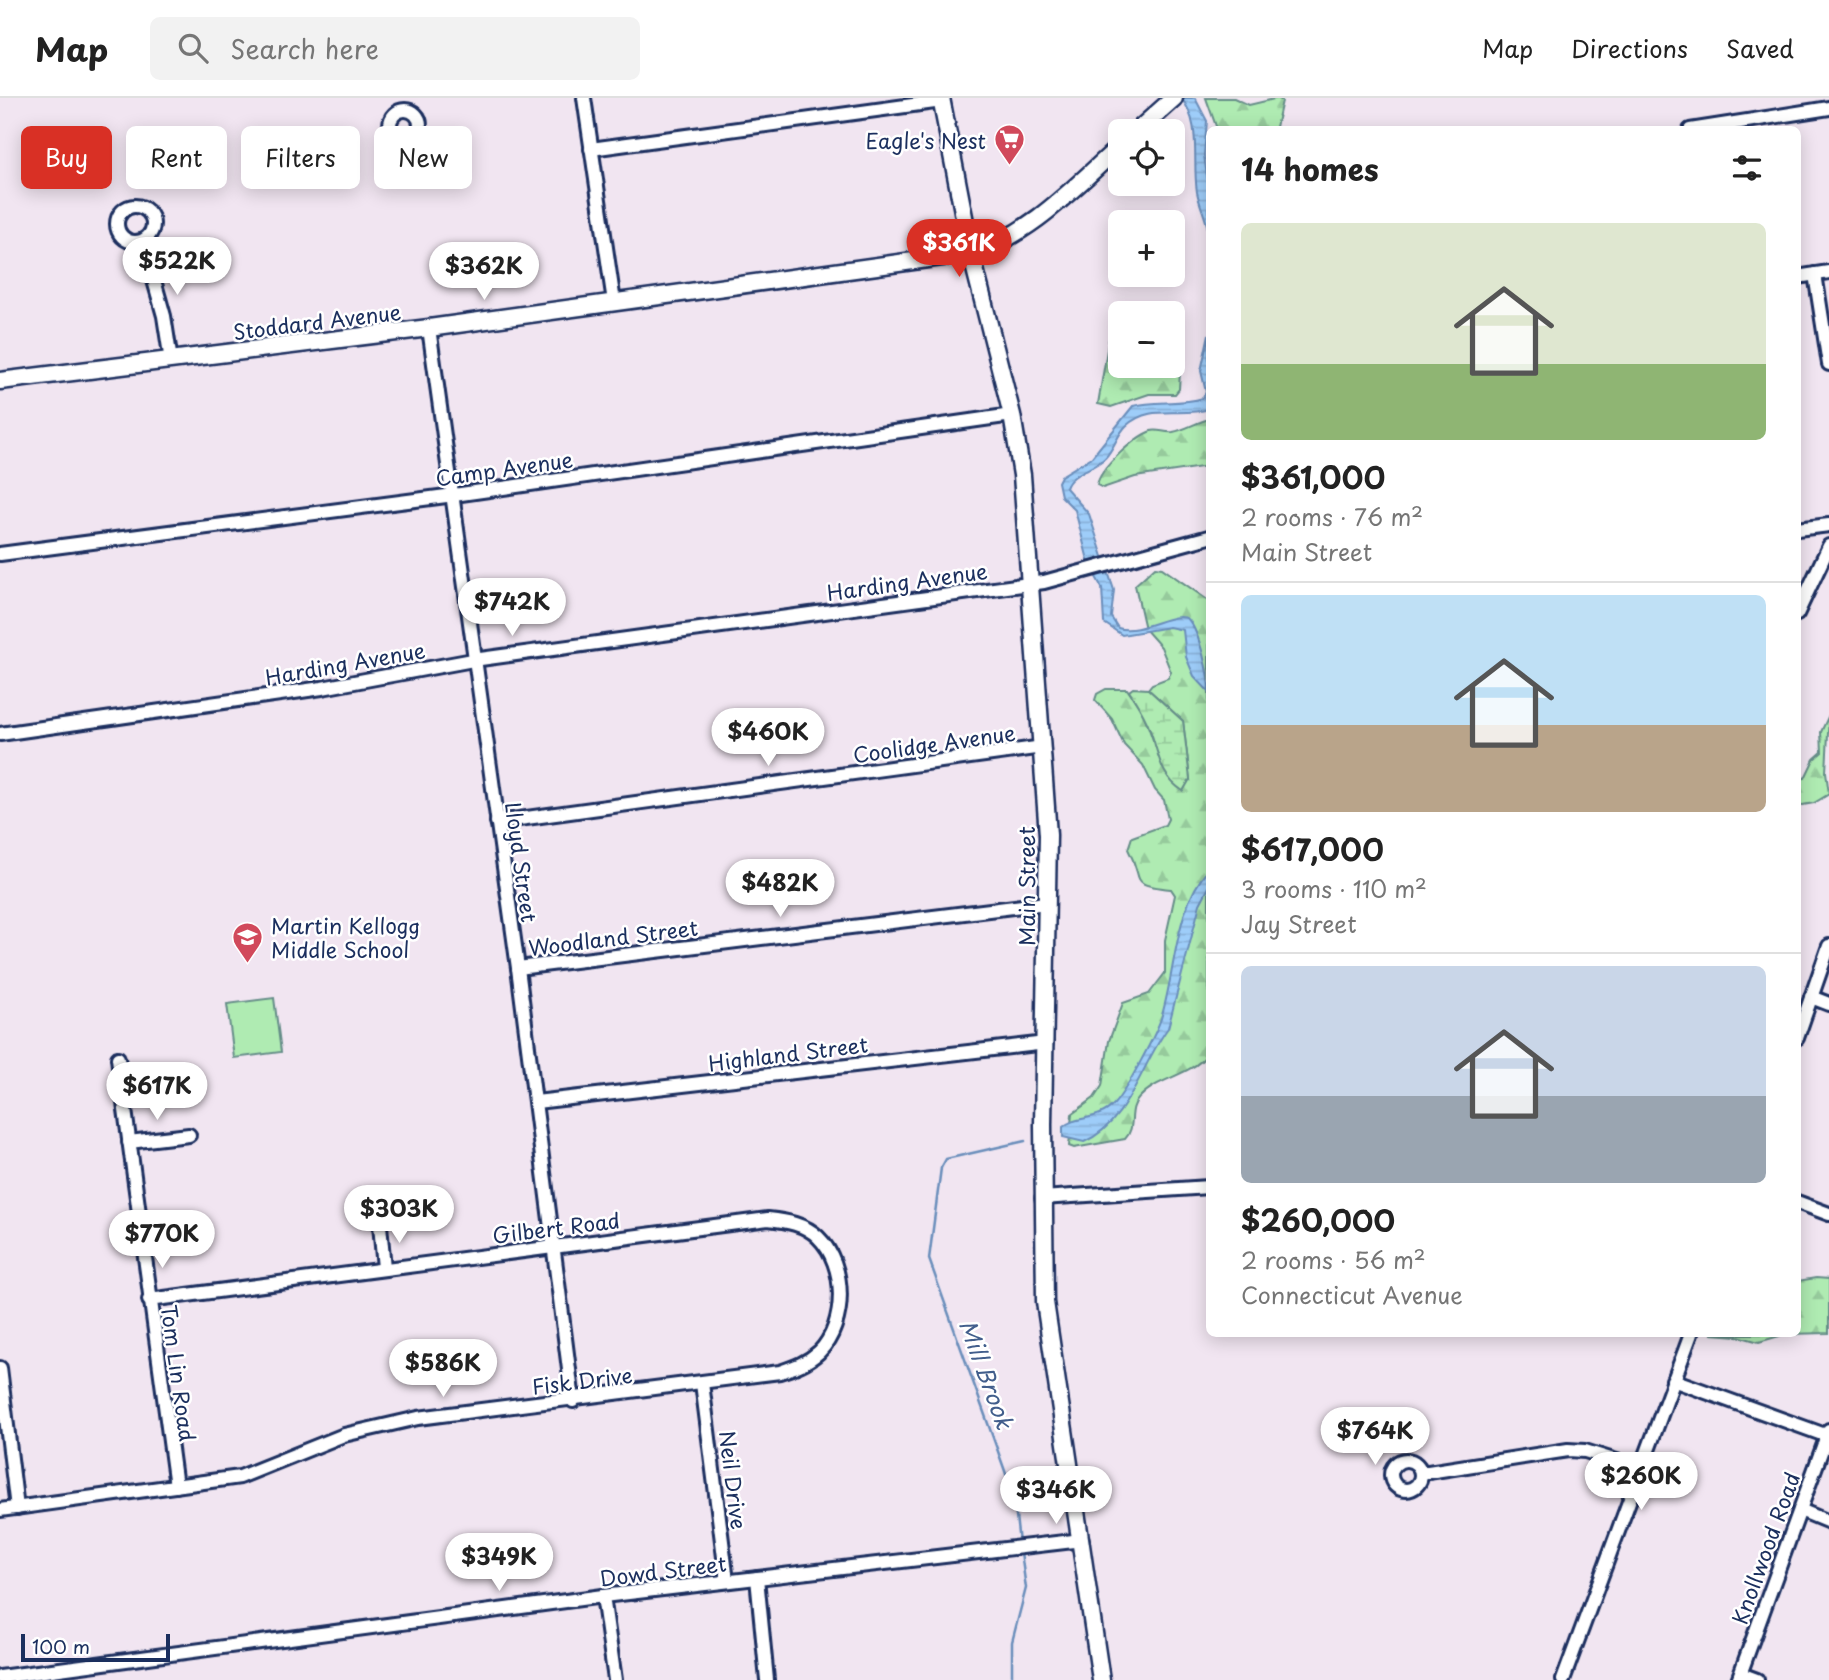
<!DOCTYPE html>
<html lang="en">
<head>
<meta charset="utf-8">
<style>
	body { margin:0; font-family:"Playpen Sans",sans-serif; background:#f2f2f2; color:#222; height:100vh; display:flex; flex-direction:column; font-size:26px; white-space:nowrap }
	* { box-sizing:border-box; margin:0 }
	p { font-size:23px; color:#767676 }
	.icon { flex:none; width:38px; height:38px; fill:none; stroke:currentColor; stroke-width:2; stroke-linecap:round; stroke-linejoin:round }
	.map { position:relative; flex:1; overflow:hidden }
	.sheet { position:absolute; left:1206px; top:28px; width:595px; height:1211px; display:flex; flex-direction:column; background:#fff; border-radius:10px; box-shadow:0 4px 18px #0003 }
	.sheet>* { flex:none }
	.banner { position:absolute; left:21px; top:28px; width:665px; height:63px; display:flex; gap:14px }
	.buttons { position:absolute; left:1108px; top:21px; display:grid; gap:14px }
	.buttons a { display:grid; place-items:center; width:77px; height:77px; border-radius:10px; background:#fff; box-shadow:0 4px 18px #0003; font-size:35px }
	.scale { position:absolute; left:21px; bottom:18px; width:149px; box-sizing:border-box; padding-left:7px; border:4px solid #1b2f5e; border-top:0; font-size:19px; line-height:24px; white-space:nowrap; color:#1b2f5e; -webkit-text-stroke:5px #fff; paint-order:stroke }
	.price { position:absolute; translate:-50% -60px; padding:0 16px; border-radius:24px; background:#fff; color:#222; font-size:23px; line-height:46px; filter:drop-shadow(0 2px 4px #0008) }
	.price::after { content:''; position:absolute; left:50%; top:42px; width:21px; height:16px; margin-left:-10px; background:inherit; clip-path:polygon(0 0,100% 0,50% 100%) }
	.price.on { background:#d93025; color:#fff }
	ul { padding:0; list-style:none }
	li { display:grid; align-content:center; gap:14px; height:371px; padding:0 35px }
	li+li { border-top:2px solid #e0e0e0 }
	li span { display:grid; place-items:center; height:217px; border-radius:10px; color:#555 }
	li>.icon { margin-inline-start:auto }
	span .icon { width:126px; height:126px; fill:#fffc; stroke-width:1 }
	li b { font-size:30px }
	h2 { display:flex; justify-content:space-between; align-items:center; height:84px; padding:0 35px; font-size:30px }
	.tag { padding:0 24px; border-radius:10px; background:#fff; box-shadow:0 4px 18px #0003; font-size:24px; line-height:63px }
	.tag.on { background:#d93025; color:#fff }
	header { display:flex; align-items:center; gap:42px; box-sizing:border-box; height:98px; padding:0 35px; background:#fff; border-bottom:2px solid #e0e0e0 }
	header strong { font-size:33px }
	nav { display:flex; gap:38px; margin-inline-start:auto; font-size:24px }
	.search { width:490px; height:63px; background:#f2f2f2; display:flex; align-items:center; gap:18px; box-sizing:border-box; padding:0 24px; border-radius:10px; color:#767676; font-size:26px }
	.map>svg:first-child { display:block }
	.forest { fill:url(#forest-firs); stroke:#658d88; stroke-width:2 }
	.wetland { fill:url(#wetland-marsh); stroke:#658d88; stroke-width:2 }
	.pitch { fill:#afebb2; stroke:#658d88; stroke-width:2 }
	.water { fill:url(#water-rules); stroke:#6a8ebb; stroke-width:2 }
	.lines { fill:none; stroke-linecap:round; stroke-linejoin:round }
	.stream { stroke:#6a8ebb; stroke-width:2.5 }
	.street-casing { stroke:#1b2f5e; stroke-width:18 }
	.secondary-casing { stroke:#1b2f5e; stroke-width:21 }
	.street { stroke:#fff; stroke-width:12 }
	.secondary { stroke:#fff; stroke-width:16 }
	.labels { text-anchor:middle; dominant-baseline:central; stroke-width:5; stroke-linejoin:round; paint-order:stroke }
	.poi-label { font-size:21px; fill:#1b2f5e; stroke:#fff; text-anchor:end }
	.street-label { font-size:21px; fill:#1b2f5e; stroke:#fff }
	.water-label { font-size:23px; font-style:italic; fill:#425e8c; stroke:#fff }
</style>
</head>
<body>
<header>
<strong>Map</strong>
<div class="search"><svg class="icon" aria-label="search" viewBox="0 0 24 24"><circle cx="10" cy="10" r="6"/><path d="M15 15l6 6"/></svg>Search here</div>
<nav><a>Map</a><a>Directions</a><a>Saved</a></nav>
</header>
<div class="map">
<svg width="1829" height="1582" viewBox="0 0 1829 1582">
	<defs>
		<pattern id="forest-firs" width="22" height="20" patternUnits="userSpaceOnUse" patternTransform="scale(1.75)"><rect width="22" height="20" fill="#afebb2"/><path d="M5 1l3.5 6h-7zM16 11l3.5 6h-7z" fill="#96ca9c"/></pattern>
		<pattern id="wetland-marsh" width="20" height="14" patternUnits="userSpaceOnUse" patternTransform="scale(1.75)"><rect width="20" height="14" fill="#afebb2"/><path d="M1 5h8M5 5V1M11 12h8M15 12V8" fill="none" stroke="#96ca9c"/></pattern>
		<pattern id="water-rules" width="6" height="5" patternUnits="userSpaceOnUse" patternTransform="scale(1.75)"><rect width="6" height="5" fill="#9ecdf9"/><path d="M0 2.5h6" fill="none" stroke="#88b0d8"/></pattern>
	</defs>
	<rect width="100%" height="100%" fill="#f1e5f1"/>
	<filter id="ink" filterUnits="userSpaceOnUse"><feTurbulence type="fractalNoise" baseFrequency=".0143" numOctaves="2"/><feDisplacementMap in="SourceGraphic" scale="14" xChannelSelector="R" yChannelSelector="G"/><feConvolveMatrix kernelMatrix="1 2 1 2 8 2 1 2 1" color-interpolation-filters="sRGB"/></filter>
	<g filter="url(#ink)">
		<g class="forest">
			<path d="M1206 0H1234L1249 7 1278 0 1282 3 1276 29 1275 32 1217 31Z"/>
			<path d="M1173 225 1180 231 1182 238 1179 291 1175 296H1149L1111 309 1098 306 1109 240 1120 232V268H1172Z"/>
			<path d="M1209 321V368L1135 379 1103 390 1097 387C1100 370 1135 339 1151 333 1158 331 1165 335 1173 334 1185 332 1197 324 1209 321Z"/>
			<path d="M1155 469 1162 470 1209 503V955C1188 980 1159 978 1139 1000 1127 1012 1137 1029 1125 1041L1074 1050 1069 1048 1072 1016 1094 1000 1102 988 1109 943 1123 905 1149 896 1165 875V842L1175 797 1171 791C1126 786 1146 784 1128 751L1132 739 1165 727 1168 721 1164 702 1155 692 1143 667 1124 647 1112 621 1095 602 1097 596 1106 591H1127L1143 614 1153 642 1190 681 1183 623 1148 591 1152 586 1168 580 1171 574 1161 549 1145 531 1135 487Z"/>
			<path d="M1829 617 1826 674 1829 696 1814 705 1797 708V681L1805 680 1814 661 1822 654 1821 634Z"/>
			<path d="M1816 1180 1829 1181V1235L1786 1236 1759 1244 1738 1238 1711 1236H1797V1183Z"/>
		</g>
		<path class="wetland" d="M1133 590 1148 591 1183 623 1190 681 1183 693C1159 678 1159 655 1150 632 1145 617 1137 606 1129 593Z"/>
		<path class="pitch" d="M274 900 281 954 234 960 227 906Z"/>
		<g class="water">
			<path d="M1181 0H1195L1207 23 1204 57 1209 92V136C1207 122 1200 109 1197 94 1192 63 1202 25 1181 0Z"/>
			<path d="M1209 236V311C1179 320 1151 305 1126 328 1117 337 1114 351 1105 360 1093 372 1071 374 1066 390L1089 416 1114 492 1111 519 1118 530C1141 537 1174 512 1188 521 1200 535 1209 577 1209 594L1194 578 1186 559 1183 532 1169 529 1122 537 1104 525 1102 490 1089 466 1075 412 1061 398 1058 384 1061 378 1092 359 1133 308C1156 302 1180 307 1203 300L1206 294 1201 273Z"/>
			<path d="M1209 771V789L1200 806 1168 930C1141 966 1129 1024 1084 1044L1063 1039V1029C1076 1017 1098 1024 1114 1006 1126 993 1158 933 1162 917 1176 870 1175 808 1209 771Z"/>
		</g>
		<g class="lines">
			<g class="stream">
				<path d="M1019 1445 1014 1400 1005 1373 929 1161 941 1070 946 1061 1025 1043"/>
				<path d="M1012 1582V1544L1026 1490 1021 1455"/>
			</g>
			<defs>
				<g id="street">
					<path d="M584 0 614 204"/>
					<circle cx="405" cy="27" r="15"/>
					<path d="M1690 32 1829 10"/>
					<path d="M591 51 942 3"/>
					<circle cx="135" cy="126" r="18"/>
					<path d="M143 143 164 218 171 263"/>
					<path d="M1815 176 1829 266"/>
					<path d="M1797 179 1829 174"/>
					<path d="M429 230 518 870 573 1303"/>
					<path d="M1797 431 1829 427"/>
					<path d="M0 456 454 397 1012 317"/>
					<path d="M1797 516 1829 448"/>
					<path d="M0 636 322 590 473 562 1044 484 1209 439"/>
					<path d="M497 724 1043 649"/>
					<path d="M518 870 1046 805"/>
					<path d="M1811 899 1829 906"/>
					<path d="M1797 940 1829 848"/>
					<path d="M118 960 176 1388"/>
					<path d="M536 1004 1046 945"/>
					<path d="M129 1044 189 1037"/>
					<path d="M1042 1100 1209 1089"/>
					<path d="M1797 1104 1829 1116"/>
					<path d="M380 1127 384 1170"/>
					<path d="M0 1270 17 1410"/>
					<path d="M1673 1282 1825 1337"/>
					<path d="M702 1285 727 1483"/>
					<circle cx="1406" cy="1377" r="15"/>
					<path d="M1422 1375 1568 1352 1585 1353 1639 1370"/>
					<path d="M0 1412 240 1379 344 1337 418 1320 780 1274C795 1269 807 1265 819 1254 847 1226 847 1167 818 1139 805 1126 786 1123 768 1121L149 1202"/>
					<path d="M1800 1412 1829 1424"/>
					<path d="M757 1480 767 1582"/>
					<path d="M603 1498 615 1582"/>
					<path d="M1741 1576 1757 1582"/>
					<path d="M0 1579 603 1498 1082 1442"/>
					<path d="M1563 1582 1691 1236"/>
					<path d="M1738 1582 1829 1332"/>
				</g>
				<g id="secondary">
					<path d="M941 0 971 155 1012 317 1022 377 1048 737 1043 1027 1045 1204 1101 1582"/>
					<path d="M1137 33 1174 0"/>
					<path d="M0 283 429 230 971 155C1031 137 1074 89 1120 48"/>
				</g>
			</defs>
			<use href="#street" class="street-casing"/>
			<use href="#secondary" class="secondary-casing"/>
			<use href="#street" class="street"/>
			<use href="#secondary" class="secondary"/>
		</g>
	</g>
	<defs>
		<symbol id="supermarket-pin" viewBox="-11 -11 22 30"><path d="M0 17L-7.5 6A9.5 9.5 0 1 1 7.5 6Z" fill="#d1495b" stroke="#fff"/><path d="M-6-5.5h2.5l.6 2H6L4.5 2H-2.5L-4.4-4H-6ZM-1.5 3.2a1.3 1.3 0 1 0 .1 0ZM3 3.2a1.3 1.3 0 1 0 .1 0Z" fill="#fff"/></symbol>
		<symbol id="school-pin" viewBox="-11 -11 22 30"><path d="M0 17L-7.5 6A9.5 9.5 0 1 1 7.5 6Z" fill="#d1495b" stroke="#fff"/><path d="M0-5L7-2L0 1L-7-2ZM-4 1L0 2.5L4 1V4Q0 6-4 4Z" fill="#fff"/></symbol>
	</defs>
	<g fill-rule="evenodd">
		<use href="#supermarket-pin" x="992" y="24" width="35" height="47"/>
		<use href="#school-pin" x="230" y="822" width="35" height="47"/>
	</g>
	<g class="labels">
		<g class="poi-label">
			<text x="986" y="42">Eagle's Nest</text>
			<text x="271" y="827" text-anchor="start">Martin Kellogg<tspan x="271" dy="24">Middle School</tspan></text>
		</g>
		<g class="street-label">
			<text transform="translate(317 223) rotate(-7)">Stoddard Avenue</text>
			<text transform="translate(504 370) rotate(-8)">Camp Avenue</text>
			<text transform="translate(907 483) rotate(-8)">Harding Avenue</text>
			<text transform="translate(345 565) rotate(-10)">Harding Avenue</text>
			<text transform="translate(934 645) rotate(-8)">Coolidge Avenue</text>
			<text transform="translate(522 764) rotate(82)">Lloyd Street</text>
			<text transform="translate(1026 788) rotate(-90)">Main Street</text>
			<text transform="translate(613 839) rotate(-7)">Woodland Street</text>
			<text transform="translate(788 955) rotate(-7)">Highland Street</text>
			<text transform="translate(556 1129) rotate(-7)">Gilbert Road</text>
			<text transform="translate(179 1275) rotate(82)">Tom Lin Road</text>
			<text transform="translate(582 1282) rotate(-7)">Fisk Drive</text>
			<text transform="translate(734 1382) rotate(83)">Neil Drive</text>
			<text transform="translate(1765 1450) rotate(-70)">Knollwood Road</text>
			<text transform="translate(663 1472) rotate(-7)">Dowd Street</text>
		</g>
		<g class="water-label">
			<text transform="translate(987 1276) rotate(70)">Mill Brook</text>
		</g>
	</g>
</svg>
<div class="buttons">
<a><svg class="icon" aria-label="locate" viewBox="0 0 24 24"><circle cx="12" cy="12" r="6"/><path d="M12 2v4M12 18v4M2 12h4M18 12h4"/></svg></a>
<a>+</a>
<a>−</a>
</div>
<div class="scale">100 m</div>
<b class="price on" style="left:959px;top:181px">$361K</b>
<b class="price" style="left:177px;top:199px">$522K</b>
<b class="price" style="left:484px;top:204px">$362K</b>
<b class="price" style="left:512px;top:540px">$742K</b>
<b class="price" style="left:768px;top:670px">$460K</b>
<b class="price" style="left:780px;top:821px">$482K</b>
<b class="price" style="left:157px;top:1024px">$617K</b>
<b class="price" style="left:399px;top:1147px">$303K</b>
<b class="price" style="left:162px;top:1172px">$770K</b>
<b class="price" style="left:443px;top:1301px">$586K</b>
<b class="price" style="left:1375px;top:1369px">$764K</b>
<b class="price" style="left:1641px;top:1414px">$260K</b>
<b class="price" style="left:1056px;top:1428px">$346K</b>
<b class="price" style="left:499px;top:1495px">$349K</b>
<div class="banner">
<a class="tag on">Buy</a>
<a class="tag">Rent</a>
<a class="tag">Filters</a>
<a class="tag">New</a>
</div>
<section class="sheet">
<h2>14 homes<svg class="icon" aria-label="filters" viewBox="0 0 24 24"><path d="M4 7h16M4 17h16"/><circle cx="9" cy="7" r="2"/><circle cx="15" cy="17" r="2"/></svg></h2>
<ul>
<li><span style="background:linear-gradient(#dfe7d0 65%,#8fb573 0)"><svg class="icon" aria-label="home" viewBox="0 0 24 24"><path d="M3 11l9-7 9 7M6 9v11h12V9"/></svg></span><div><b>$361,000</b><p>2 rooms · 76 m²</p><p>Main Street</p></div></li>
<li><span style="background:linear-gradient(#bfe0f5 60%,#b9a48a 0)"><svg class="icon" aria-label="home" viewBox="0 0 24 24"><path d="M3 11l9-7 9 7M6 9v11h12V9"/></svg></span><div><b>$617,000</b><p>3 rooms · 110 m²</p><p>Jay Street</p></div></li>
<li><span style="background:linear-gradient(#c9d6e8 60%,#9aa5b1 0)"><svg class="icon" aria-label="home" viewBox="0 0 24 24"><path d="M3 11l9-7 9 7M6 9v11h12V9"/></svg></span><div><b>$260,000</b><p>2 rooms · 56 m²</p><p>Connecticut Avenue</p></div></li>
</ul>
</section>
</div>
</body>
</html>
